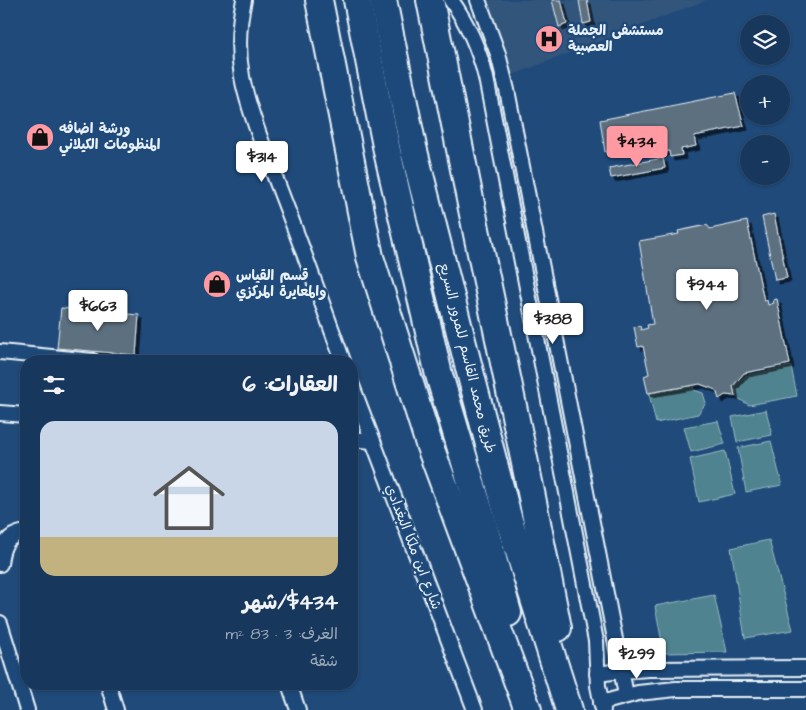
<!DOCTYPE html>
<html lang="ar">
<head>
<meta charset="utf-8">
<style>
	body { margin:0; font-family:"Architects Daughter","Playpen Sans Arabic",sans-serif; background:#244365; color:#f1f3f6; direction:rtl; height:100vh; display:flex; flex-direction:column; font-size:19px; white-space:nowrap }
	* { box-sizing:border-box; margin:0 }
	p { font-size:16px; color:#9eacbb }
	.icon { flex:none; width:28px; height:28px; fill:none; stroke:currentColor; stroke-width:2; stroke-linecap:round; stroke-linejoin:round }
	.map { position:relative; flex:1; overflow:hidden; direction:ltr }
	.sheet { position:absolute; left:20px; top:355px; width:338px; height:335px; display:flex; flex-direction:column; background:#17385c; border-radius:20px; box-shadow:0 1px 4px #0004,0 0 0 1px #365272; direction:rtl }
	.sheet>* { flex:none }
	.buttons { position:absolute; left:740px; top:15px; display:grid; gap:10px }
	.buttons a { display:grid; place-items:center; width:50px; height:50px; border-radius:50%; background:#17385c; box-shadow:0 1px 4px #0004,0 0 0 1px #365272; font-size:25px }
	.price { position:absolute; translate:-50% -42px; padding:0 11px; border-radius:5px; background:#fff; color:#222; font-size:16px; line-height:32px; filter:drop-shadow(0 1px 2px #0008) }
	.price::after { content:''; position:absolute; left:50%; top:30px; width:15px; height:11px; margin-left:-8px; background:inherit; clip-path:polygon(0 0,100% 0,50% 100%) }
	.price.selected { background:#ff9aa2; color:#111 }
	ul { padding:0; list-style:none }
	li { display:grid; align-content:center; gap:10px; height:265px; padding:0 20px }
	li span { display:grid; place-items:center; height:155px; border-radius:15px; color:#555 }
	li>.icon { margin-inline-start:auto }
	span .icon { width:90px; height:90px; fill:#fffc; stroke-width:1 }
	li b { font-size:21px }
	h2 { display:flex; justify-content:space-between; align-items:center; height:60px; padding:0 20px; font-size:21px }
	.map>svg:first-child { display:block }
	.built { fill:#32557c }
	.grass { fill:#50838f; stroke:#9cbac4 }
	.building { fill:#5d707f; stroke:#e8f1f8; filter:url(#shadow) }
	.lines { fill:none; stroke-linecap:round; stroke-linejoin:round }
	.minor-casing { stroke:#e8f1f8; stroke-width:18 }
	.motorway-casing { stroke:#e8f1f8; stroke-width:30 }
	.minor { stroke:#1f4a7a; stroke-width:14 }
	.motorway { stroke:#1f4a7a; stroke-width:26 }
	.labels { text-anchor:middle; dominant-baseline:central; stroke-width:5; stroke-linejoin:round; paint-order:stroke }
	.poi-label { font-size:14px; font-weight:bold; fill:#e8f1f8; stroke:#1f4a7a; text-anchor:start }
	.street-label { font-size:14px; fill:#e8f1f8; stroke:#1f4a7a }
</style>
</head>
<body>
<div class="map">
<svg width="806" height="710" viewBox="0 0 806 710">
	<defs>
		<filter id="shadow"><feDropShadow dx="4" dy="4" stdDeviation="0" flood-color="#0009"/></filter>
	</defs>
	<rect width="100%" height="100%" fill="#1f4a7a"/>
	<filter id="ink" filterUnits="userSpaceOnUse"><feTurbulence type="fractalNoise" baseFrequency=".02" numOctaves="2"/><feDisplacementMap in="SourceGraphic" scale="10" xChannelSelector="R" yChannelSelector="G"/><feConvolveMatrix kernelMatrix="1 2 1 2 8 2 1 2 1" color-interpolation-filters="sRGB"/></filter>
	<g filter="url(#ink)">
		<path class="built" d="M486 0H707L502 79Z"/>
		<g class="grass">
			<path d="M791 366 797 396 749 405 736 397 735 385 745 376Z"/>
			<path d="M693 385 694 390 703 393 706 403 698 414 656 423 649 394Z"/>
			<path d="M766 410 772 435 737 442 732 417Z"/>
			<path d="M718 421 725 444 691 452 684 427Z"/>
			<path d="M771 441 782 485 746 492 738 448Z"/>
			<path d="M725 451 735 494 699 502 690 459Z"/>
			<path d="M769 540 793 630 745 638 731 548Z"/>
			<path d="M714 595 727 652 664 653 655 606Z"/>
		</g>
		<g class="building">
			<path d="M552 0H561L567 24 559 27Z"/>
			<path d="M579 0H587L591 22 583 24Z"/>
			<path d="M735 93 744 126 694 136 696 146 681 149 682 155 670 157 669 151 655 153 653 143 605 152 600 120Z"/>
			<path d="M663 158 665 168 611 178 609 168Z"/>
			<path d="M774 214 787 278 775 280 762 217Z"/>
			<path d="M747 221 764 301 767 300 768 305 774 303 773 300 777 299 790 364 744 373 733 386 735 396 725 395 719 399 716 390 700 384 648 393 644 376 649 374 643 346 638 347 634 327 640 326 641 330 648 328 647 325 653 324 639 241 679 234 678 231 707 225 710 229Z"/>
			<path d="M61 308 139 315 136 355 57 348Z"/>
		</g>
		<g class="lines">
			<defs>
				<g id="minor">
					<path d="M244 0C231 58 245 98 265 151 274 174 282 196 291 219 309 266 326 314 343 361"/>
					<path d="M451 0C468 24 479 49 486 78L596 641 598 686 603 710"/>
					<path d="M478 0 498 54 507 90 626 695"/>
					<path d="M0 352 93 361"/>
					<path d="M351 383 475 710"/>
					<path d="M0 413 26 415"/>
					<path d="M351 439 372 441"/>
					<path d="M0 564C2 546 6 535 26 532"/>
					<path d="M0 623 27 710"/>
					<path d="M597 674 621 671 649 669 806 668"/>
					<path d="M108 684 116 710"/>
					<path d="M289 684 298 710"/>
					<path d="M601 703 638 693 676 689H806"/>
				</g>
				<g id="motorway">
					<path d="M319 0 370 257 429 444 528 710"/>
					<path d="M357 0 387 151 439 375 482 519 508 613"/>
					<path d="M383 0 413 147 469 368 508 517 569 710"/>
					<path d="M430 0 477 234 530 487 558 628"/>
				</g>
			</defs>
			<use href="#minor" class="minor-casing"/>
			<use href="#motorway" class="motorway-casing"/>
			<use href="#minor" class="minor"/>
			<use href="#motorway" class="motorway"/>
		</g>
	</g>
	<defs>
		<symbol id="hospital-disc" viewBox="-11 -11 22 22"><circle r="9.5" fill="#ff9aa2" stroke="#1f4a7a"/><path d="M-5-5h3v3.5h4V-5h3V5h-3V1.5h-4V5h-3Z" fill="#111"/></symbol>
		<symbol id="shop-disc" viewBox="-11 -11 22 22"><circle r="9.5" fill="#ff9aa2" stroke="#1f4a7a"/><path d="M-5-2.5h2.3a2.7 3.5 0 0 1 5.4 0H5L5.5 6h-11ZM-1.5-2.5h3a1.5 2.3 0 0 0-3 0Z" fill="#111"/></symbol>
	</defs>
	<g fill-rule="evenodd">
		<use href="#hospital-disc" x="533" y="23" width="32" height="32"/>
		<use href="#shop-disc" x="24" y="121" width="32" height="32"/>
		<use href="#shop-disc" x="201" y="268" width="32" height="32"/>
	</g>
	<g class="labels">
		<g class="poi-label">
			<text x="568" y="31">مستشفى الجملة<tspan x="568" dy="16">العصبية</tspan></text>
			<text x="59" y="129">ورشة اضافه<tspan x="59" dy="16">المنظومات الكيلاني</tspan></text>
			<text x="236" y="276">قسم القياس<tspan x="236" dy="16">والمعايرة المركزي</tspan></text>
		</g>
		<g class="street-label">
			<text transform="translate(467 358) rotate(76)">طريق محمد القاسم للمرور السريع</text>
			<text transform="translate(413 547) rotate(69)">شارع ابن ملكا البغدادي</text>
		</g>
	</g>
</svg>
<div class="buttons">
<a><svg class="icon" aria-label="layers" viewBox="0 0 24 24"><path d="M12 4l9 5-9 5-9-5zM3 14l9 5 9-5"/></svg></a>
<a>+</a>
<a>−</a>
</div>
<b class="price selected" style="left:637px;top:168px">$434</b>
<b class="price" style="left:262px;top:183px">$314</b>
<b class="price" style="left:707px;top:311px">$944</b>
<b class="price" style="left:98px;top:332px">$663</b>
<b class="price" style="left:553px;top:345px">$388</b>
<b class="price" style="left:637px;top:680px">$299</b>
<section class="sheet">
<h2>العقارات: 6<svg class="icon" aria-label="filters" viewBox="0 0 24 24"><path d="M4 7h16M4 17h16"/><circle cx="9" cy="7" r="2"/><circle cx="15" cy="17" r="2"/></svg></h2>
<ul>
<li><span style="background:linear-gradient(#c9d6e8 75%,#c2b280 0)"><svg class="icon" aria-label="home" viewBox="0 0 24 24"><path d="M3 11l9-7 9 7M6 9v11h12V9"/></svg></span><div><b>$434/شهر</b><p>الغرف: 3 · 83 m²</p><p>شقة</p></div></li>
</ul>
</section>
</div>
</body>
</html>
